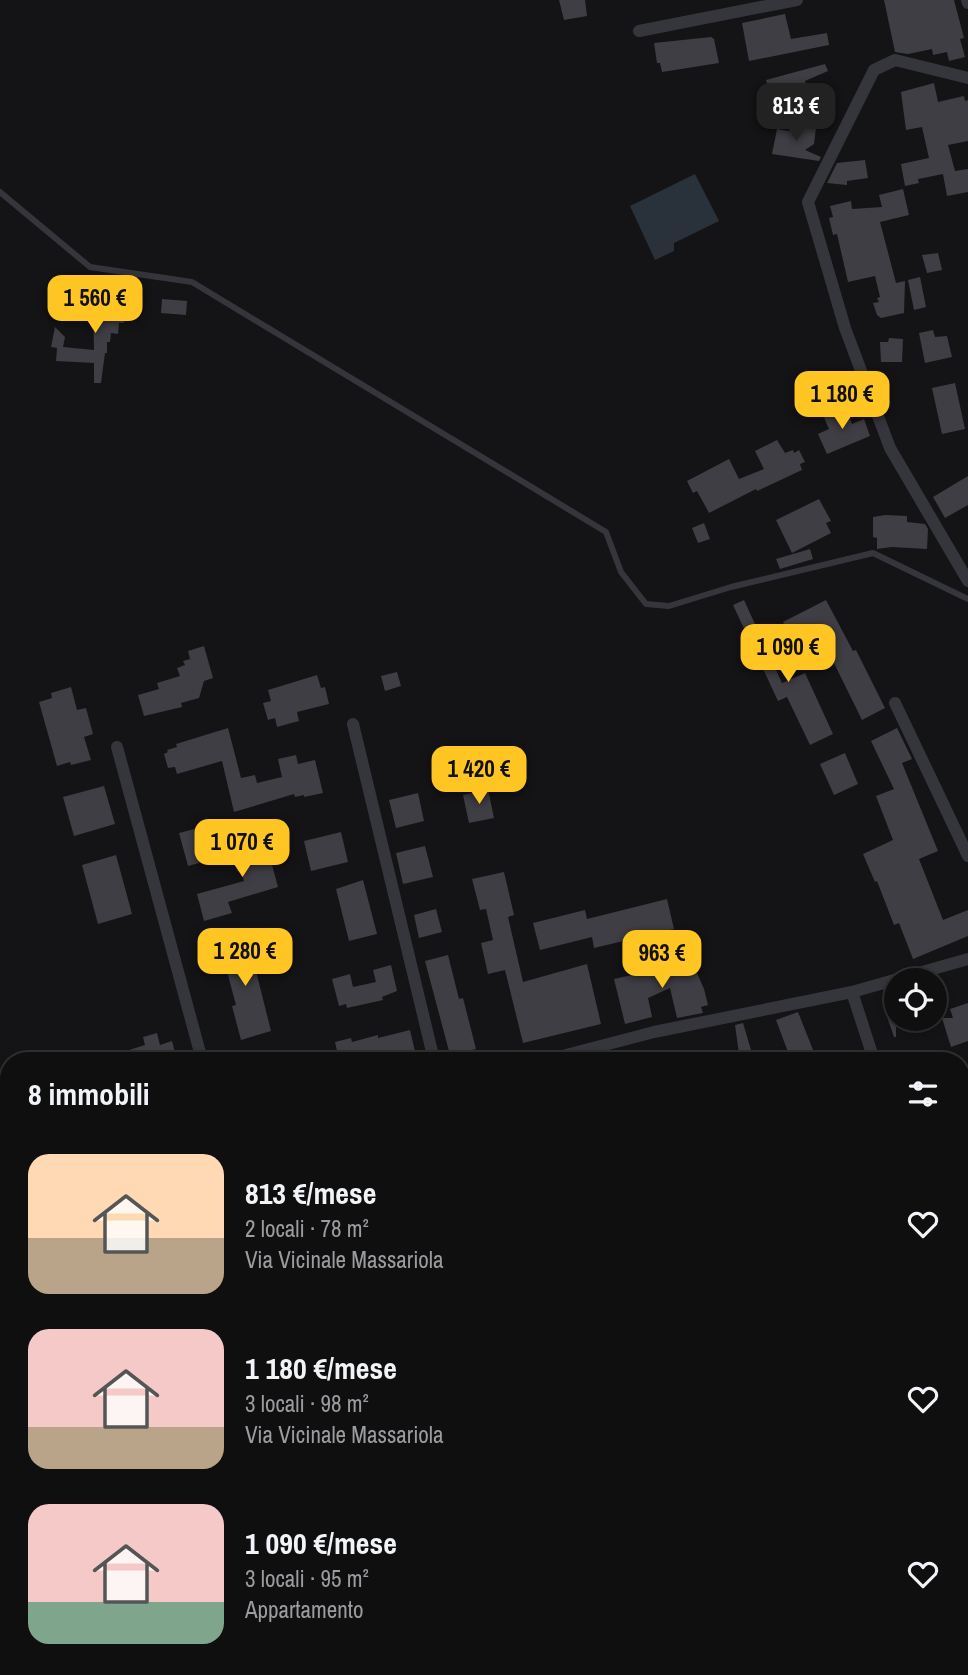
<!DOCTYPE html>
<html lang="it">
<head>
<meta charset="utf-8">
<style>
	body { margin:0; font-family:"Archivo Narrow",sans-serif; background:#1d1d1e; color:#f1f3f6; height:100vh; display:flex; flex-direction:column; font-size:26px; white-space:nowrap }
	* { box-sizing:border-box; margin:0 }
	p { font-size:23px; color:#9b9c9f }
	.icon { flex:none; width:38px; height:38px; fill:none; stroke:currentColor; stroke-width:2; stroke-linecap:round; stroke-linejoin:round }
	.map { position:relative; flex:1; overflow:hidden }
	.side { position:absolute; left:0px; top:1052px; width:970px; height:625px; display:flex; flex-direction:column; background:#0f0f10; border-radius:28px 28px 0 0; box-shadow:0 4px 10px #0003,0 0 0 2px #2f2f30 }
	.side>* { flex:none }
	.tools { position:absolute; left:884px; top:968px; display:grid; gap:14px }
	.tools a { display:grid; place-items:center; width:63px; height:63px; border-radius:50%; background:#0f0f10; box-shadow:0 4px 10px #0003,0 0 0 2px #2f2f30; font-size:35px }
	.price { position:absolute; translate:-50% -60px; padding:0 16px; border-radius:14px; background:#ffc523; color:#111; font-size:23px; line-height:46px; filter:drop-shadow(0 2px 4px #0008) }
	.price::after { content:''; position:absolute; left:50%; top:42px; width:21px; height:16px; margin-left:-10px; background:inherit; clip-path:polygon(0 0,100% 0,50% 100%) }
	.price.active { background:#222; color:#fff }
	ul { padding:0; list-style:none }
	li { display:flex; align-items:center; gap:21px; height:175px; padding:0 28px }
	li span { display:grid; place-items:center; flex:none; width:196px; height:140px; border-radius:21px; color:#555 }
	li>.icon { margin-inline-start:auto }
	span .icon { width:84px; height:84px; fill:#fffc; stroke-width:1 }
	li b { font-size:30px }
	h2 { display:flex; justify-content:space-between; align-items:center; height:84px; padding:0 28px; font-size:30px }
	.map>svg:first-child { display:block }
	.water { fill:#29323b }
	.building { fill:#3e3e44 }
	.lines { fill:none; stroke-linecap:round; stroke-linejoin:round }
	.lane { stroke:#35353c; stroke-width:6 }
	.street { stroke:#35353c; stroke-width:12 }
</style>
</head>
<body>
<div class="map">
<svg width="968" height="1675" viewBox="0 0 968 1675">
	<rect width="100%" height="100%" fill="#141416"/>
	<path class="water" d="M695 174 719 221 674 243V251L655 260 630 206Z"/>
	<g class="building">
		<path d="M559 0H585L587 16 564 20Z"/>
		<path d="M884 0H954L964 38 960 39 965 57 949 61 947 52 933 55 932 49 908 54 895 52Z"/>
		<path d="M785 14 791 39 827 33 829 45 749 61 742 23Z"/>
		<path d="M711 37 714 39 719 63 662 72 660 63H657L654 43Z"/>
		<path d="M825 64 828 71 805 81 810 102 789 108 787 101 773 105 766 80Z"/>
		<path d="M934 83 938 102 964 96 965 101 968 100V141L948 145 955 171 968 169V192L947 196 943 174 918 179 919 183 905 186 901 164 929 158 922 127 906 130 901 92Z"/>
		<path d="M793 123 816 128 814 144 805 150 821 157 819 161 772 154 777 129 795 132Z"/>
		<path d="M865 160 868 178 847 181V185L827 183 837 163Z"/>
		<path d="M903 189 909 215 880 222 896 283 905 281 904 313 881 318 877 315 873 303 879 302 877 298 880 297 875 276 848 282 837 234 833 235 829 218 833 217 830 206 851 201 852 209 882 207 879 195Z"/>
		<path d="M938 253 942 270 927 273 922 255Z"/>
		<path d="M920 277 926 307 914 310 908 280Z"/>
		<path d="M56 285 69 286 65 298 56 295Z"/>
		<path d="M124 296V323H119L118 334 111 333 110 342H107V353H105L101 383H94V363L56 361 57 348 51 347 55 327 65 337 63 347 94 350 93 297Z"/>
		<path d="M162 299 187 301 186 315 161 313Z"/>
		<path d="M933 330 935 337 947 336 952 357 925 363 919 333Z"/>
		<path d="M889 338 903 339 902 362H881L880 342H888Z"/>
		<path d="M955 383 965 429 942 434 932 388Z"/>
		<path d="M845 406 852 424 864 419 870 436 827 454 818 434 829 429 823 415Z"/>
		<path d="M777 440 785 453 793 450 794 453 799 450 805 462 800 464 802 470 757 491 756 489 709 513 697 491 693 493 687 481 729 459 739 479 764 469 755 451Z"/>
		<path d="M968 476V505L945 518 933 497Z"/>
		<path d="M819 499 831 521 826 523 831 533 792 553 776 520Z"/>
		<path d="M885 515 907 516V522L925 524 928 529 927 549 892 547 877 549V538L873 537V517Z"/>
		<path d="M704 523 710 539 698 543 692 528Z"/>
		<path d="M810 549 813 559 780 569 776 559Z"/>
		<path d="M744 600 782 683 805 673 833 734 810 745 787 697 778 701 733 605Z"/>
		<path d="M826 600 853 651 856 650 885 708 862 720 826 647 802 659 783 622Z"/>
		<path d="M204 646 213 678 204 681 199 698 181 703 182 707 144 716 138 695 159 689 157 683 180 676 177 668 185 665 183 661 190 659 188 651Z"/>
		<path d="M397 672 401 686 385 691 381 676Z"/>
		<path d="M317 675 321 688 325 687 329 704 297 712 299 721 277 727 275 718 268 720 263 703 271 701 268 690Z"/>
		<path d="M71 687 77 710 86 708 93 734 84 737 91 760 71 765 70 762 57 766 39 702 52 698 51 693Z"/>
		<path d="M228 728 241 778 255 775 257 783 282 777 278 759 296 755 298 764 315 760 323 793 304 797V795L295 797 294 794 234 812 222 761 177 774 175 767 168 768 164 754 168 752 167 750 177 747 176 744Z"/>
		<path d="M897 728 912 759 902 763 938 851 919 859 943 920 968 910V936L913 959 899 923 894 925 877 881 875 882 863 854 893 840 876 796 894 789 871 741Z"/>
		<path d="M845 753 858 784 834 795 820 764Z"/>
		<path d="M104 786 115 824 74 836 63 797Z"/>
		<path d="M488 789 494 818 469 823 463 795Z"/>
		<path d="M418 793 424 821 396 828 389 800Z"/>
		<path d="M206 826 214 859 188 866 179 833Z"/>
		<path d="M341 832 348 862 311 871 304 841Z"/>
		<path d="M264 835 278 887 228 902 232 913 204 921 197 894 244 881 234 843Z"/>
		<path d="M425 846 433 877 403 884 396 853Z"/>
		<path d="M116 855 132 914 98 924 82 865Z"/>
		<path d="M504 872 514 915 508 917 523 982 587 964 601 1024 523 1043 505 970 488 974 481 943 493 940 486 909 480 910 472 879Z"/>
		<path d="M363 880 377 934 349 941 336 889Z"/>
		<path d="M667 899 674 929 594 948 592 937 540 950 533 923 585 910 587 919Z"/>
		<path d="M436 909 442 932 419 938 414 915Z"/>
		<path d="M247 935 271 1031 241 1040 232 1006 236 1005 219 942Z"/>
		<path d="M448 955 459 999 463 998 476 1049 450 1055 425 961Z"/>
		<path d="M689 955 704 989 708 1005 701 1007 703 1013 677 1018 670 988 648 998 652 1017 625 1024 614 979 663 968V965Z"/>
		<path d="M391 965 397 991 382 997 383 1000 347 1008 346 1004 339 1006 332 979 350 974 353 987 376 982 373 970Z"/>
		<path d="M896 1001V1037H894L883 1005Z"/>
		<path d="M968 1003V1041L951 1047 942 1018H953L950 1009Z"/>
		<path d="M798 1012 817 1060H791L776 1020Z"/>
		<path d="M743 1023 754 1060H741L739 1054 735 1025Z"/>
		<path d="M410 1030 417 1060H339L335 1042 351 1038 352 1042 378 1035V1038Z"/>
		<path d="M157 1033 160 1045 172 1041 177 1060H132L129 1050 145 1045 143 1037Z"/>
	</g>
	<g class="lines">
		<path class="lane" d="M0 192 90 267 192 282 606 532 621 572 646 604 669 606 731 587 873 553 968 599"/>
		<g class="street">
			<path d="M967 0 968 3"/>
			<path d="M639 31 797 0"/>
			<path d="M968 78 895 60 874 70 808 202 845 328 890 448 968 581"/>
			<path d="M895 703 968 856"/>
			<path d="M353 724 434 1060"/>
			<path d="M117 747 202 1060"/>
			<path d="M852 992 874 1060"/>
			<path d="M547 1060 654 1032 852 992 968 959"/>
			<path d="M0 1204 9 1203"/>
			<path d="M961 1482 968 1478"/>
			<path d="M956 1668 957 1675"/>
		</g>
	</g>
</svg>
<div class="tools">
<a><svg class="icon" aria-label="locate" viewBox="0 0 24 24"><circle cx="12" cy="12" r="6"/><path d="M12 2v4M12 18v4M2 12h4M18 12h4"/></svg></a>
</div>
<b class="price active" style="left:796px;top:143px">813 €</b>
<b class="price" style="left:95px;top:335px">1 560 €</b>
<b class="price" style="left:842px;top:431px">1 180 €</b>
<b class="price" style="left:788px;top:684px">1 090 €</b>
<b class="price" style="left:479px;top:806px">1 420 €</b>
<b class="price" style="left:242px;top:879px">1 070 €</b>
<b class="price" style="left:245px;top:988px">1 280 €</b>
<b class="price" style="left:662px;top:990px">963 €</b>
<section class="side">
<h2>8 immobili<svg class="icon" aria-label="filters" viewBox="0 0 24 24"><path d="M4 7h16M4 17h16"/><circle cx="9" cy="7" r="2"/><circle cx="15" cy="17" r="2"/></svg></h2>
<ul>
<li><span style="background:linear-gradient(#ffd9b3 60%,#b9a48a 0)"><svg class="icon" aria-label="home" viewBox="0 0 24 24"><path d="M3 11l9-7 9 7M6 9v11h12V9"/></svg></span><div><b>813 €/mese</b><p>2 locali · 78 m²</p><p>Via Vicinale Massariola</p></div><svg class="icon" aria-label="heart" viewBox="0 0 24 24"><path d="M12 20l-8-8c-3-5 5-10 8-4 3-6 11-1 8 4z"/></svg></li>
<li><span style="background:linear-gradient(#f6c9c9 70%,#b9a48a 0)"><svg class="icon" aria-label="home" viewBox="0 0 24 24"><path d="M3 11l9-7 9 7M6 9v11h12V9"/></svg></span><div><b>1 180 €/mese</b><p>3 locali · 98 m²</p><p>Via Vicinale Massariola</p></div><svg class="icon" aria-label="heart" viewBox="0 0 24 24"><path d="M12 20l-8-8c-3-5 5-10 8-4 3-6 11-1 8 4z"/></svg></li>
<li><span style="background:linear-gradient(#f6c9c9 70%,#7fa58c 0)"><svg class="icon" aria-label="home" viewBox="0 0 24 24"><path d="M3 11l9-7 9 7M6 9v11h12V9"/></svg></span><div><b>1 090 €/mese</b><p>3 locali · 95 m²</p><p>Appartamento</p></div><svg class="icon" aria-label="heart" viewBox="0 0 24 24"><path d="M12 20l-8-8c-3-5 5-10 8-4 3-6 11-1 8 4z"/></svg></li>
</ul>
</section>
</div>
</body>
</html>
